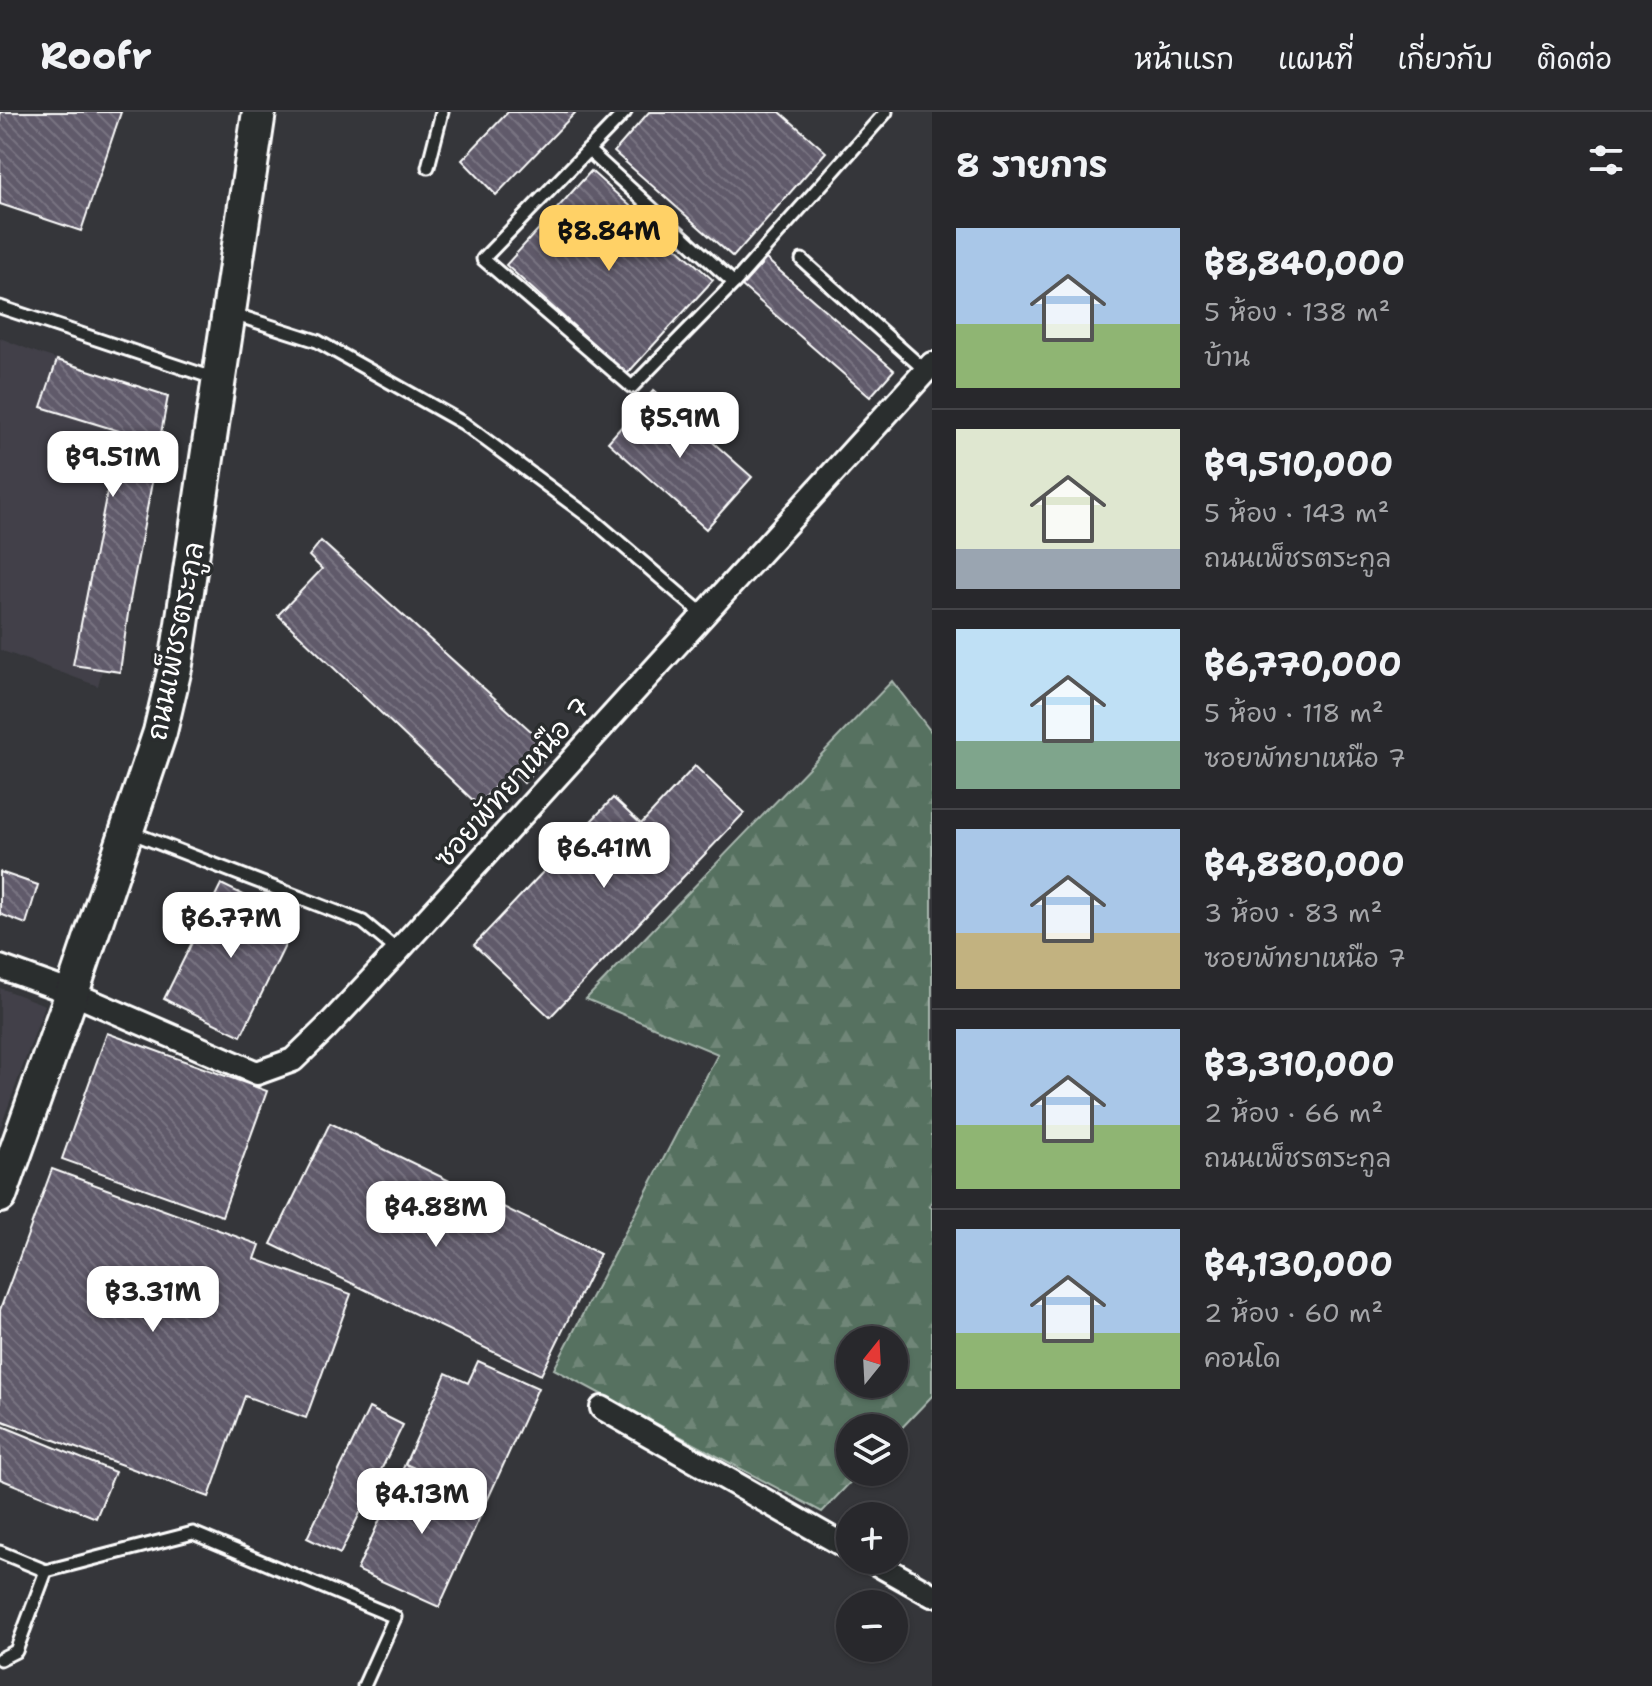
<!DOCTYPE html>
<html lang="th">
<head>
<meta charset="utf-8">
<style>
	body { margin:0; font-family:"Shantell Sans","Playpen Sans Thai",sans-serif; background:#303034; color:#f1f3f6; height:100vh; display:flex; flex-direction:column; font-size:30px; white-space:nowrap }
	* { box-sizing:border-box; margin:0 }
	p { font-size:26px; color:#a5a6a9 }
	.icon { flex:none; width:44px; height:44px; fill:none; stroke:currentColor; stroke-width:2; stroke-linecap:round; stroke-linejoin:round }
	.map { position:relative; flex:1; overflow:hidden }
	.side { display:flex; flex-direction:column; background:#28282c; width:720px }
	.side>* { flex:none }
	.needle { width:52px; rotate:18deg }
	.fabs { position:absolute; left:836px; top:1214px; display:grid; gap:16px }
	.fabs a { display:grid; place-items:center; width:72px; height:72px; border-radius:50%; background:#28282c; box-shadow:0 2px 6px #0004,0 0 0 2px #444448; font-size:40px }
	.price { position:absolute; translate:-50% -68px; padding:0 18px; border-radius:16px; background:#fff; color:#222; font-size:26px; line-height:52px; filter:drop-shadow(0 2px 4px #0008) }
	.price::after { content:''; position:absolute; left:50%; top:48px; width:24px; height:18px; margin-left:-12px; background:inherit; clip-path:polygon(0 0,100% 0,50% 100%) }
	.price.on { background:#ffd166; color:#111 }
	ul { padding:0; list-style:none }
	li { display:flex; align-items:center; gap:24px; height:200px; padding:0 24px }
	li+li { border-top:2px solid #444448 }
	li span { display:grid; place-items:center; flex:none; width:224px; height:160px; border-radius:0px; color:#555 }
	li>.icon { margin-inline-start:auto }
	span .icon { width:96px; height:96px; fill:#fffc; stroke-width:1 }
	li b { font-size:34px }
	h2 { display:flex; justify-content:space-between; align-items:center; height:96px; padding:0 24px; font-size:34px }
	header { display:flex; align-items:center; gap:48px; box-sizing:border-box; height:112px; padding:0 40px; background:#28282c; border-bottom:2px solid #444448 }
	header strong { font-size:38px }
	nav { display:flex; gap:44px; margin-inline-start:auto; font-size:28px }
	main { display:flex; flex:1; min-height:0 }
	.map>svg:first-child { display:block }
	.built { fill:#424149 }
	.forest { fill:url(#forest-firs); stroke:#aab8b0; stroke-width:2; fill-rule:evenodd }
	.building { fill:url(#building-back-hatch); stroke:#fff; stroke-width:2 }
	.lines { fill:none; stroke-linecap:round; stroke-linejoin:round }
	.lane-casing { stroke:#fff; stroke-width:17 }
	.street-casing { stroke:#fff; stroke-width:28 }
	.secondary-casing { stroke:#fff; stroke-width:38 }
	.lane { stroke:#2a2d2e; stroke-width:11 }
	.street { stroke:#2a2d2e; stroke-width:22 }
	.secondary { stroke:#2a2d2e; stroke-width:32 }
	.labels { text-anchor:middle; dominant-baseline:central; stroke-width:7; stroke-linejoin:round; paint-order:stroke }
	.street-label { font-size:28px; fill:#fff; stroke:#2a2d2e }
</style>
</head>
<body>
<header>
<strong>Roofr</strong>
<nav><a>หน้าแรก</a><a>แผนที่</a><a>เกี่ยวกับ</a><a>ติดต่อ</a></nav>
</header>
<main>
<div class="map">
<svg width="932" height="1574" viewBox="0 0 932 1574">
	<defs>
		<pattern id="forest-firs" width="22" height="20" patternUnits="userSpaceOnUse" patternTransform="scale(2)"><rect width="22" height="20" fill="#567160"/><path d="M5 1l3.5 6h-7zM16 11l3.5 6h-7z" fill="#6f8678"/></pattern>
		<pattern id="building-back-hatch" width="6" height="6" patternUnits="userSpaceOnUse" patternTransform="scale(2)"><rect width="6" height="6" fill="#605a6b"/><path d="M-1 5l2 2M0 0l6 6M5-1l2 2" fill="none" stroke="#787381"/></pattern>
	</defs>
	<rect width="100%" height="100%" fill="#35363a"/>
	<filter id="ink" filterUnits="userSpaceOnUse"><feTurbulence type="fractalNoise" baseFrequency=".0125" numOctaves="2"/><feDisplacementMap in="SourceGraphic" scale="16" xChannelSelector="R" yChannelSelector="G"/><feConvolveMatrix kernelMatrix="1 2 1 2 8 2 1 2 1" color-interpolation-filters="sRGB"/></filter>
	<g filter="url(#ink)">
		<g class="built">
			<path d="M0 226 38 241 168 283 169 287 98 574 0 538Z"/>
			<path d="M0 876 45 893 0 1017Z"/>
		</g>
		<path class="forest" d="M892 569 932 621V1090L929 1094 932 1096V1284L894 1324V1316H850V1360H860L822 1400 554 1257 718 942 586 887ZM850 1228H894V1272H850Z"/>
		<g class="building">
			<path d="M0 0H121L81 119 0 92Z"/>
			<path d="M508 0H576L496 83 462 48Z"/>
			<path d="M649 0H780L826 40 733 145 614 40Z"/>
			<path d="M591 59 713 168 627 262 506 153Z"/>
			<path d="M766 147 894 258 870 285 742 174Z"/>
			<path d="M57 248 168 284 129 494 120 560 73 553 119 319 41 295Z"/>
			<path d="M654 278 752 365 706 417 608 330Z"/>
			<path d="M321 429 552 638 524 671 511 658 478 693 278 503 322 457 309 444Z"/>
			<path d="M695 654 744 701 550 905 474 833 613 686 641 712Z"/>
			<path d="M0 760 38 773 26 812 0 802Z"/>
			<path d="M221 772 297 809 241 924 164 887Z"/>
			<path d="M107 921 267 979 222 1104 62 1047Z"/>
			<path d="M330 1011 600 1142 541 1263 271 1132Z"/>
			<path d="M52 1057 260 1133 255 1147 351 1182 306 1306 245 1284 209 1385 0 1308V1198Z"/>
			<path d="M478 1249 538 1276 487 1389 405 1352 446 1261 468 1271Z"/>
			<path d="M369 1296 403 1313 340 1442 307 1426Z"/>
			<path d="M0 1313 115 1360 96 1406 0 1367Z"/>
			<path d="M405 1352 487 1389 439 1495 357 1458Z"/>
		</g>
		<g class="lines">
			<defs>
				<g id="lane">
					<path d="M625 0 483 147 632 275 734 171 886 0"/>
					<path d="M588 38 734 171"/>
					<path d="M428 55 442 0"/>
					<path d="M802 148 926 259"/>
					<path d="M0 195 216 267"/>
					<path d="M230 201 317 229 463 311 592 407 705 504"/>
					<path d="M130 720 363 810 398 839"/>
					<path d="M0 1440 46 1459 193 1421 395 1505 364 1574"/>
					<path d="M0 1547 16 1539 46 1459"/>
				</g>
				<g id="street">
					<path d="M0 855 72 881 257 961 293 948 325 917 398 839 932 252"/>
					<path d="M602 1296 850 1437"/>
					<path d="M870 1448 932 1483"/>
				</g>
				<path id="secondary" d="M0 1084 72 881 160 620 176 552 259 0"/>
			</defs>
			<use href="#lane" class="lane-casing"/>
			<use href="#street" class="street-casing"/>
			<use href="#secondary" class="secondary-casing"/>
			<use href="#lane" class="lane"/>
			<use href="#street" class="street"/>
			<use href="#secondary" class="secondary"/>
		</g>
	</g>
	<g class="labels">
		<g class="street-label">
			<text transform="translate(175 529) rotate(-79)">ถนนเพ็ชรตระกูล</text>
			<text transform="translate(512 670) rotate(-48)">ซอยพัทยาเหนือ 7</text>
		</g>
	</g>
</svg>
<div class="fabs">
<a><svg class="needle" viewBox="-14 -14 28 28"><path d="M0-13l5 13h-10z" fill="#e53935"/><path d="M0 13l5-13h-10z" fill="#a5a6a9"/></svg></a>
<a><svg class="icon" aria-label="layers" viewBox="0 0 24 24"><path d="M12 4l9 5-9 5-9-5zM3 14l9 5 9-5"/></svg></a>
<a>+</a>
<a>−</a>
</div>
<b class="price on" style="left:609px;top:161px">฿8.84M</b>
<b class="price" style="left:680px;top:348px">฿5.9M</b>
<b class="price" style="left:113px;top:387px">฿9.51M</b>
<b class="price" style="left:604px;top:778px">฿6.41M</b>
<b class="price" style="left:231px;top:848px">฿6.77M</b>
<b class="price" style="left:436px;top:1137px">฿4.88M</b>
<b class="price" style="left:153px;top:1222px">฿3.31M</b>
<b class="price" style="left:422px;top:1424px">฿4.13M</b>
</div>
<section class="side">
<h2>8 รายการ<svg class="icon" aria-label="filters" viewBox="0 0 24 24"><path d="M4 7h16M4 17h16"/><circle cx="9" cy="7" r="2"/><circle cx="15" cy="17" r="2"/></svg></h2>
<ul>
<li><span style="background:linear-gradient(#a9c7e8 60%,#8fb573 0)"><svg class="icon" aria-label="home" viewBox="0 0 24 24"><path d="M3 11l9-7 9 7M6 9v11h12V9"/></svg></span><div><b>฿8,840,000</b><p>5 ห้อง · 138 m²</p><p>บ้าน</p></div></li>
<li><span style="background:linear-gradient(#dfe7d0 75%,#9aa5b1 0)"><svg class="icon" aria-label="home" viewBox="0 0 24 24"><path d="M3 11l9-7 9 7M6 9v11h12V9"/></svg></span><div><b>฿9,510,000</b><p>5 ห้อง · 143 m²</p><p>ถนนเพ็ชรตระกูล</p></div></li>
<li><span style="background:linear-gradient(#bfe0f5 70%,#7fa58c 0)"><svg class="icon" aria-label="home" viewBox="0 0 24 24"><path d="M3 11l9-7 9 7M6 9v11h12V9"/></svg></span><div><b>฿6,770,000</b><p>5 ห้อง · 118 m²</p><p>ซอยพัทยาเหนือ 7</p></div></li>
<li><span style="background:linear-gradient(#a9c7e8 65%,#c2b280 0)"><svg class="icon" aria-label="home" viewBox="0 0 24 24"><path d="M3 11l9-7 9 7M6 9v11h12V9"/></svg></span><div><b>฿4,880,000</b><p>3 ห้อง · 83 m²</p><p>ซอยพัทยาเหนือ 7</p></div></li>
<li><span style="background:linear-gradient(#a9c7e8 60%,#8fb573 0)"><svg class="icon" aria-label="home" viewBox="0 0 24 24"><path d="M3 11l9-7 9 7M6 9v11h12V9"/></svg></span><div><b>฿3,310,000</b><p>2 ห้อง · 66 m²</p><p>ถนนเพ็ชรตระกูล</p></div></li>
<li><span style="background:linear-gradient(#a9c7e8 65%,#8fb573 0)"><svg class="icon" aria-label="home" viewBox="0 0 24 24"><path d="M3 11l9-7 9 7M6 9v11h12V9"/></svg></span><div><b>฿4,130,000</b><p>2 ห้อง · 60 m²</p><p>คอนโด</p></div></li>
</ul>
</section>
</main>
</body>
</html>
